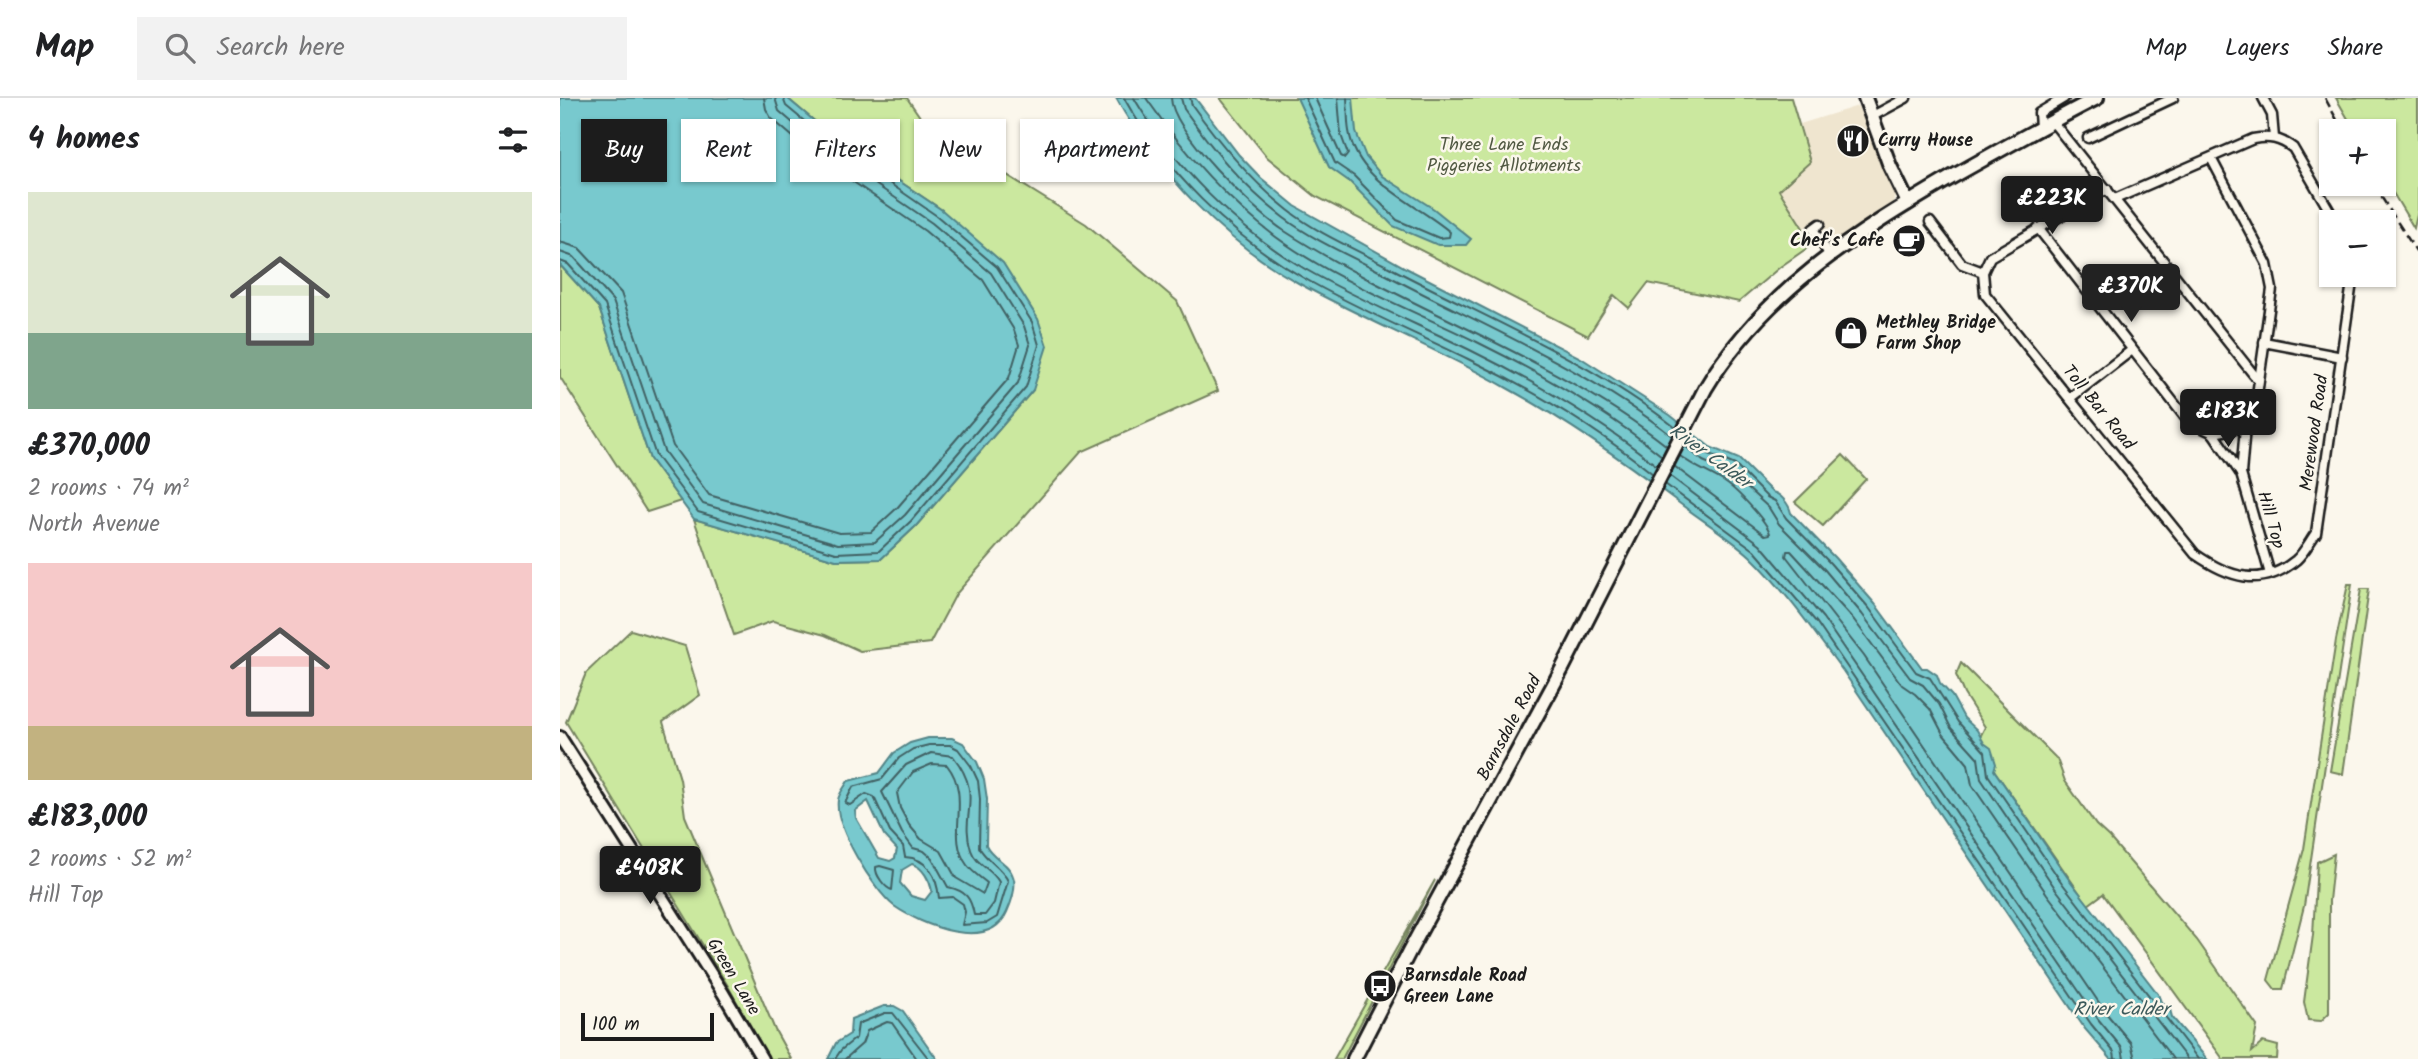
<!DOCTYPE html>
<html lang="en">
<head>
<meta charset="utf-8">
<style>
	body { margin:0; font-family:Kalam,sans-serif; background:#f2f2f2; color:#202124; height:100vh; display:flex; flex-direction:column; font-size:26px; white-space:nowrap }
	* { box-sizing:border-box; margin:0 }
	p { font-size:23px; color:#757577 }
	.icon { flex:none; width:38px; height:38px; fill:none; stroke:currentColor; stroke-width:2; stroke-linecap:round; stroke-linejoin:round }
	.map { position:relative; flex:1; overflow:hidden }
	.drawer { display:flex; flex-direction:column; background:#fff; width:560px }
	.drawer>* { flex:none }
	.guide { position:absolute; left:21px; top:21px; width:665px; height:63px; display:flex; gap:14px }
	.tools { position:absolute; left:1759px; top:21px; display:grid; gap:14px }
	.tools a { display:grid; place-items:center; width:77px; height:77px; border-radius:0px; background:#fff; box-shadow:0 2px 5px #0004; font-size:35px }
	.scale { position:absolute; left:21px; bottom:18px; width:133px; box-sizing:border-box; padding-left:7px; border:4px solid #1c1c1c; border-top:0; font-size:19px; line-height:24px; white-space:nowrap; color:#1c1c1c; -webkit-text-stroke:5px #fbf7ec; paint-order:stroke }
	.price { position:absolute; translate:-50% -60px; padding:0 16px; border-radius:7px; background:#1c1c1c; color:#fff; font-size:23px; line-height:46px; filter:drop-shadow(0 2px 4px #0008) }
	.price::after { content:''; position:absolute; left:50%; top:42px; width:21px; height:16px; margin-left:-10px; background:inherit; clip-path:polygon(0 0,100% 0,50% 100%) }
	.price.selected { background:#222; color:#fff }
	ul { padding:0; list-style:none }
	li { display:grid; align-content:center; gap:14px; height:371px; padding:0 28px }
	li span { display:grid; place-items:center; height:217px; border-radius:0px; color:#555 }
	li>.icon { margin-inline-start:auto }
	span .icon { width:126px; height:126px; fill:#fffc; stroke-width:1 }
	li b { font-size:30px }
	h2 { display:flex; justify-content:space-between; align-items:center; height:84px; padding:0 28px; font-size:30px }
	.tag { padding:0 24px; border-radius:0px; background:#fff; box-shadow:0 2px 5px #0004; font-size:24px; line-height:63px }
	.tag.selected { background:#1c1c1c; color:#fff }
	header { display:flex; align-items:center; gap:42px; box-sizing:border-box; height:98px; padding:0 35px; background:#fff; border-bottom:2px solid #e0e0e0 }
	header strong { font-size:33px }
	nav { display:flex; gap:38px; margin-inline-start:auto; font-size:24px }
	.search { width:490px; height:63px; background:#f2f2f2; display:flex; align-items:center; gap:18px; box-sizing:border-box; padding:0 24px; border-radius:0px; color:#757577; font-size:26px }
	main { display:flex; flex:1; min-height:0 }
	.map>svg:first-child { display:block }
	.built { fill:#efe5cf }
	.green { fill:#cbe89f; stroke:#74825e; stroke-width:2 }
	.water { fill:#78c9ce; stroke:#538487; stroke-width:2; fill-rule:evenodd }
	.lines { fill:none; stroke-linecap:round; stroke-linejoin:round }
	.shore { stroke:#416163; stroke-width:2 }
	.street-casing { stroke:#1c1c1c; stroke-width:13 }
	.secondary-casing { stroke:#1c1c1c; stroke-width:16 }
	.primary-casing { stroke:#1c1c1c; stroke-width:18 }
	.street { stroke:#fbf7ec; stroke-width:8 }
	.secondary { stroke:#fbf7ec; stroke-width:10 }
	.primary { stroke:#fbf7ec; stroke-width:12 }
	.rail { stroke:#1c1c1c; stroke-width:2.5; stroke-dasharray:10 5; stroke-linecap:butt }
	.labels { text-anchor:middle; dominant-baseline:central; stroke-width:5; stroke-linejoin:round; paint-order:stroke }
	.poi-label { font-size:18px; font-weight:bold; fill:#1c1c1c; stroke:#fbf7ec; text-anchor:start }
	.park-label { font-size:18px; fill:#515943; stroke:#fbf7ec }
	.street-label { font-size:18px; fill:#1c1c1c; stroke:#fbf7ec }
	.water-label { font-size:19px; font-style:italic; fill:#3c595a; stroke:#fbf7ec }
</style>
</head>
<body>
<header>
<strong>Map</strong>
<div class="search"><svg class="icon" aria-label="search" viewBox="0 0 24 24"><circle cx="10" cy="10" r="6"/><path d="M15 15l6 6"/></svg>Search here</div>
<nav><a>Map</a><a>Layers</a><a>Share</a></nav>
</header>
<main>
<section class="drawer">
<h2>4 homes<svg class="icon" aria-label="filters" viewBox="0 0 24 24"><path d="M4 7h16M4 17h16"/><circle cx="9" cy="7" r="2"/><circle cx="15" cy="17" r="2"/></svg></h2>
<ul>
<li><span style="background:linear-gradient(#dfe7d0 65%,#7fa58c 0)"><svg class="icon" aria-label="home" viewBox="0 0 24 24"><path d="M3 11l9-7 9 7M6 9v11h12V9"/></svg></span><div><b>£370,000</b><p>2 rooms · 74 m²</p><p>North Avenue</p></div></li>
<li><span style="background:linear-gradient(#f6c9c9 75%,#c2b280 0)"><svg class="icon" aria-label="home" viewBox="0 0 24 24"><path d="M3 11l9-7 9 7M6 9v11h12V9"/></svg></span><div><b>£183,000</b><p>2 rooms · 52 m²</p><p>Hill Top</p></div></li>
</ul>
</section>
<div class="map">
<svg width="1858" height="961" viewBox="0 0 1858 961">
	<rect width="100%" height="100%" fill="#fbf7ec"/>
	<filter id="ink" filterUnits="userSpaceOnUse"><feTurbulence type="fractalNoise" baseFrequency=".0143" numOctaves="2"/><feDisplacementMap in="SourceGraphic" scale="14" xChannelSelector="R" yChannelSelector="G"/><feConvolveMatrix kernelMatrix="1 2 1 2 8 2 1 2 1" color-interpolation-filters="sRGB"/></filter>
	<g filter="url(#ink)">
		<path class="built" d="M1298 8 1336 96 1332 106 1325 111 1261 156 1219 92 1250 64 1240 26Z"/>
		<g class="green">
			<path d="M227 0H347L365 26 526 126 617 203 658 293 521 354 396 496 370 545 300 553 265 537 213 523 174 537 134 421 276 462 321 461 356 428 473 292 382 112 271 37Z"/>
			<path d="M660 0H1231L1250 64 1219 92 1253 146 1220 169 1179 204 1088 185 1069 210 1054 197 1028 238 755 98 707 59Z"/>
			<path d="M1776 0H1858V113L1854 130 1824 80V33H1795Z"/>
			<path d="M0 167 39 210 90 361 121 403 87 414 0 279Z"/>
			<path d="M1283 357 1306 381 1263 428 1235 404Z"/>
			<path d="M1788 486H1792L1744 808 1723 891H1715L1708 882 1744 751 1776 542Z"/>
			<path d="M1801 491H1809L1783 676 1770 673Z"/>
			<path d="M71 532 125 548 140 597 103 624 120 681 125 718 215 932 231 961H208L168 888 6 624 26 575Z"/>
			<path d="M1401 565 1497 661 1505 683 1536 727 1549 739 1637 842 1697 928 1692 954 1703 944 1718 948 1717 961H1663L1543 796 1528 807 1434 672 1420 639 1425 629 1404 596 1396 577Z"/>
			<path d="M1774 756 1769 803V915L1761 923 1748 922 1744 904 1753 837 1757 764Z"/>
			<path d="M875 782 782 961H774Z"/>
		</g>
		<g class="water">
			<path d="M0 0H227L271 37 382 112 443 165 478 221 487 248 473 292 356 428 321 461 276 462 134 421 90 361 39 210 0 167Z"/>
			<path d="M556 0H635L679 57 701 80 735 108 846 170 1021 260 1110 317 1150 349 1179 361 1212 394C1221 396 1229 406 1231 415L1275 460 1315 506 1362 570H1367L1377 577 1380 585 1392 598 1404 620 1417 632 1424 645 1431 650 1436 666 1434 672 1508 780 1598 896 1601 904 1609 908 1612 919 1647 961H1551L1525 931 1283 573C1254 534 1225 492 1190 458 1167 437 1139 421 1114 401 1060 360 1007 323 947 290 880 252 807 223 740 186 665 145 597 74 556 0Z"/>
			<path d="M737 0H793L796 34 806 59 822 78 874 111 911 141 906 147H878L833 128 790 84 769 69Z"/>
			<path d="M368 640H392L403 645 417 664 424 681 427 701 426 747C432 760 448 764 453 778 457 788 451 805 447 814 429 855 361 827 334 808 313 791 274 729 278 702 279 695 285 689 288 683L319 675 334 655 350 645ZM308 703 324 737 337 751 335 760 330 763 319 760 296 720 295 713ZM352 766C363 769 370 783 372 793L365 802 351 798 340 785 342 772Z"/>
			<path d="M324 908H334L343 913 377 961H268L276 945 290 936 291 921Z"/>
		</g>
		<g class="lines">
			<g class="shore">
				<path d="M564 0C604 72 671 138 742 179 795 210 853 234 908 261 973 292 1037 331 1093 376"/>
				<path d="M574 0C615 69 676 131 745 171 799 202 857 226 912 253 977 285 1041 323 1097 368"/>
				<path d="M586 0C623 53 664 100 716 139 776 183 850 211 917 244 982 276 1046 313 1102 358"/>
				<path d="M611 0C612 33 694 113 723 132 846 212 990 256 1107 348"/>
				<path d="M621 0 624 11C653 52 684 90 724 120 752 141 786 156 817 172 916 225 1023 268 1112 338"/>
				<path d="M630 0 632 7C660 46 690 82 728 112 757 135 793 150 825 167 923 219 1028 261 1116 330"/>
				<path d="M745 0 775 65 794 78 837 122 879 140 889 139 890 134C855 104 797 84 789 33 787 22 788 11 787 0"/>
				<path d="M755 0 781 58 785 60 788 56 781 37 778 0"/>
				<path d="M0 144 19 150 61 195 113 348 149 397 279 435 311 434 337 410 449 280 459 247 454 232 423 182 365 133 254 57 211 20 206 11 204 0"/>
				<path d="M0 154 14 159 53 203 104 353 143 406 278 446 315 444 345 417 458 285 470 247 464 228 431 175 372 125 261 49 219 13 215 0"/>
				<path d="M0 163 8 166 45 207 96 358 138 414 276 455 319 453 351 423 466 289 479 247 472 224 437 169 377 118 267 42 226 8 223 0"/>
				<path d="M1129 340 1147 355 1175 367 1207 399 1215 403 1226 420 1270 465 1309 510 1356 574 1370 580 1398 624 1425 654 1428 677 1502 785 1638 961"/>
				<path d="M1125 348 1143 363 1171 375 1209 410 1219 426 1264 471 1302 516 1350 580 1363 587 1379 606 1391 630 1418 660 1421 681 1495 790 1627 961"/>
				<path d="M1114 368 1205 437 1210 436C1208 424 1175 390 1163 383 1148 374 1134 369 1120 358"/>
				<path d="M1110 378 1200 446 1263 520 1538 921 1562 950 1564 961"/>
				<path d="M1105 386 1194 452 1257 525 1531 926 1554 954 1555 961"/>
				<path d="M369 647H390L398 651 411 668 418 683 420 701 419 749C426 763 441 768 448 783L437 819 427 825 402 827 405 814 403 806 393 799 379 800C377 778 367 760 345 759L343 748 330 734 314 699 306 696 290 707 285 705 293 689 322 681 339 660 353 651Z"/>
				<path d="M371 655 393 658C425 699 399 715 411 752 416 767 432 771 439 784L434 805 425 817H414C411 800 406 793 388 789L372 760 364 753 353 750 342 735 322 694 346 667Z"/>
				<path d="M372 666 387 667C413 700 385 737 407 767 412 774 420 779 427 785L423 796 396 780 381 753 361 741 349 727 340 710 337 695 353 674Z"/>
				<path d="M320 768 334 772 332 792C325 790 315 777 316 769Z"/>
				<path d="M275 961 281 952 296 940 298 926 325 915H333L369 961"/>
				<path d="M285 961 302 946 307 933 327 924 332 925 357 961"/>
				<path d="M1575 961 1571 945 1546 915 1304 558 1226 458 1227 453H1231L1294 522 1342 587 1355 596 1370 611 1383 636 1408 666 1412 687 1487 796 1613 961"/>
			</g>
			<defs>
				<g id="street">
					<path d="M1703 0 1712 17 1714 40"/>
					<path d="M1311 19 1346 0"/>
					<path d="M1492 23 1698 282"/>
					<path d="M1480 29 1479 15 1504 0"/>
					<path d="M1528 40 1613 0"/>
					<path d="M1651 60 1707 166 1712 191 1695 311 1685 329 1653 335"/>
					<path d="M1547 91 1430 159 1423 174 1425 196 1635 456C1668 479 1701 491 1736 462 1744 455 1750 443 1756 435L1793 177"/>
					<path d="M1555 101 1693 41C1709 38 1720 40 1733 50L1776 124"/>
					<path d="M1370 124 1402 166 1423 174"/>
					<path d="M1260 126 1253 131 1269 156"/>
					<path d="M1478 130 1628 323 1653 335"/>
					<path d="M1704 244 1782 259"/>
					<path d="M1510 300 1572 252"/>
					<path d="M1653 335 1681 376 1710 476"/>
					<path d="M1681 376 1685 329"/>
				</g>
				<path id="secondary" d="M0 639 163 895 202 961"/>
				<g id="primary">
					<path d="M1305 0 1330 68 1348 105"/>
					<path d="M794 961 849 854 1002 571 1145 291C1203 194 1296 135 1392 79 1440 52 1488 25 1537 0"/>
				</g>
			</defs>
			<use href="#street" class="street-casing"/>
			<use href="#secondary" class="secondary-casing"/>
			<use href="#primary" class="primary-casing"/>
			<use href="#street" class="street"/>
			<use href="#secondary" class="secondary"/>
			<use href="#primary" class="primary"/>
			<g class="rail">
				<path d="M1765 0 1783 33"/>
				<path d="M1813 86 1858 156"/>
			</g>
		</g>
	</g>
	<defs>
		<symbol id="restaurant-disc" viewBox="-11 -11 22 22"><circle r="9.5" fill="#1c1c1c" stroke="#fbf7ec"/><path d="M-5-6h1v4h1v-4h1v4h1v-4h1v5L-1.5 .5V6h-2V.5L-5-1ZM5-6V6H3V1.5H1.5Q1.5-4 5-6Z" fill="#fff"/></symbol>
		<symbol id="cafe-disc" viewBox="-11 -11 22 22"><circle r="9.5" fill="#1c1c1c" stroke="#fbf7ec"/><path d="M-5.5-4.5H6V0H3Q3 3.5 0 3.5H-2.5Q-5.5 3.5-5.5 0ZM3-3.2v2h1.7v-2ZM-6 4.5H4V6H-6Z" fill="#fff"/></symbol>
		<symbol id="shop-disc" viewBox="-11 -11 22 22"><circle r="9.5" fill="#1c1c1c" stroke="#fbf7ec"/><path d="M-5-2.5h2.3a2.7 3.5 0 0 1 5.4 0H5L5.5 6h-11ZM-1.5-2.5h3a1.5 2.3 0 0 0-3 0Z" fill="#fff"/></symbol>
		<symbol id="bus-disc" viewBox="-11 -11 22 22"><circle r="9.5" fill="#1c1c1c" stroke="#fbf7ec"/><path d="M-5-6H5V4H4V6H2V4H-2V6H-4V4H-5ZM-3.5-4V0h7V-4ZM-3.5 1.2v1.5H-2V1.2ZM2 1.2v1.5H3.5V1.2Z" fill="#fff"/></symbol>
	</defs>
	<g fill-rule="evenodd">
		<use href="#restaurant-disc" x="1274" y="24" width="38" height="38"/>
		<use href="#cafe-disc" x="1330" y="124" width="38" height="38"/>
		<use href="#shop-disc" x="1272" y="216" width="38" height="38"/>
		<use href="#bus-disc" x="801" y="869" width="38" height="38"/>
	</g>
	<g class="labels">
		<g class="poi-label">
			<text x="1318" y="43">Curry House</text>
			<text x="1324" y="143" text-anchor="end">Chef's Cafe</text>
			<text x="1316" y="225">Methley Bridge<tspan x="1316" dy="21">Farm Shop</tspan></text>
			<text x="844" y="878">Barnsdale Road<tspan x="844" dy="21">Green Lane</tspan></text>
		</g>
		<g class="park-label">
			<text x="944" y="47">Three Lane Ends<tspan x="944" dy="21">Piggeries Allotments</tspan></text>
		</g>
		<g class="street-label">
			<text transform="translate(1538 310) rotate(51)">Toll Bar Road</text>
			<text transform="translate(1755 335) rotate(-82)">Merewood Road</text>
			<text transform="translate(1710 422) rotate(74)">Hill Top</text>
			<text transform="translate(950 630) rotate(-62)">Barnsdale Road</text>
			<text transform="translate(173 879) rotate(59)">Green Lane</text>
		</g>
		<g class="water-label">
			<text transform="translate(1150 359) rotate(36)">River Calder</text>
			<text x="1561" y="912">River Calder</text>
		</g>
	</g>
</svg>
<div class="tools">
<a>+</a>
<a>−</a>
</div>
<div class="scale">100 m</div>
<b class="price" style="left:1492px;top:138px">£223K</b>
<b class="price selected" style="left:1571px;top:226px">£370K</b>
<b class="price" style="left:1668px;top:351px">£183K</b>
<b class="price" style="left:90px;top:808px">£408K</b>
<div class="guide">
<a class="tag selected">Buy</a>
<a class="tag">Rent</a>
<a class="tag">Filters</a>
<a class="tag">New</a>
<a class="tag">Apartment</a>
</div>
</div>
</main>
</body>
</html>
